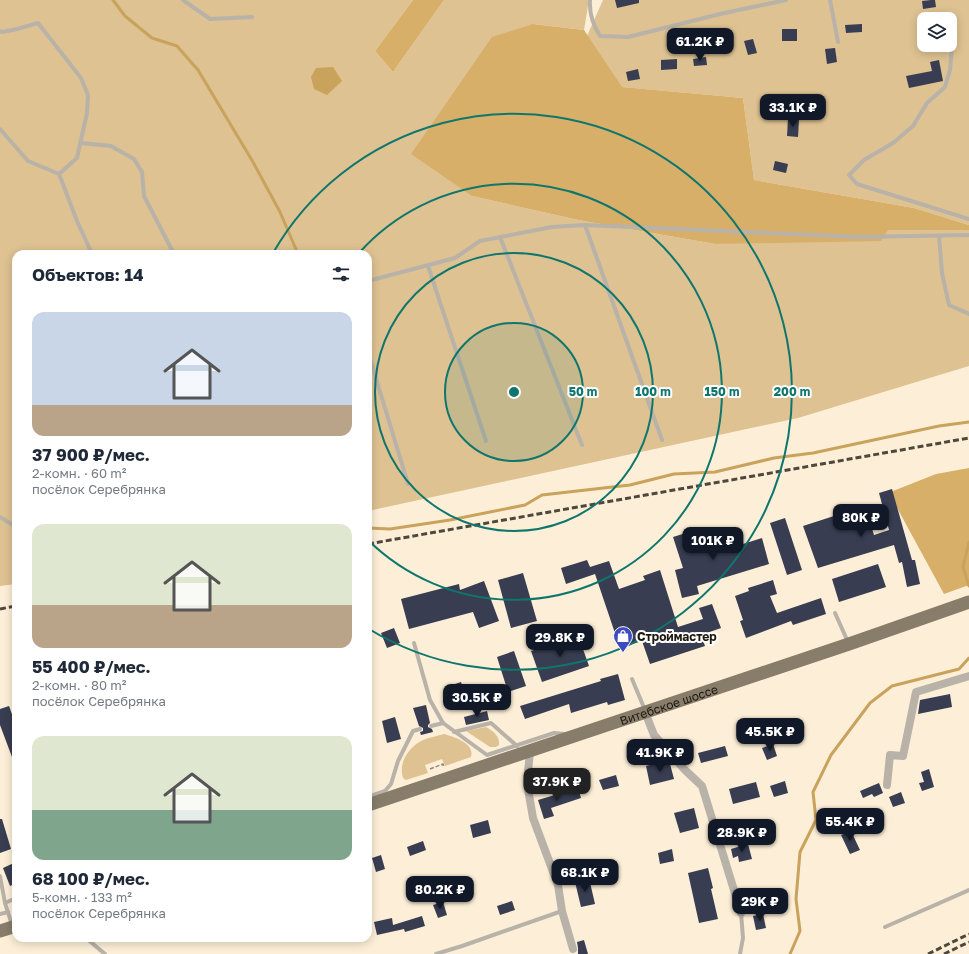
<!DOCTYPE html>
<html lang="ru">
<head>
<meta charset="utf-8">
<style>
	body { margin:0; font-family:"Golos Text",sans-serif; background:#f2f2f3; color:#1f2937; height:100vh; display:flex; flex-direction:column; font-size:15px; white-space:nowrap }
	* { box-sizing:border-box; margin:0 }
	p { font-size:13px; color:#747a83 }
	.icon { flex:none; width:22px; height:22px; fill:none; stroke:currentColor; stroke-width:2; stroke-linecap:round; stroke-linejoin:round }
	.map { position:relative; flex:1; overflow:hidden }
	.drawer { position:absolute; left:12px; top:250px; width:360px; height:692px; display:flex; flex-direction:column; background:#fff; border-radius:12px; box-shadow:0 2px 10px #0003 }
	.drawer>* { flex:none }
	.tools { position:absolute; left:917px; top:12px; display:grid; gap:8px }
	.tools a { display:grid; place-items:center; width:40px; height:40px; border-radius:8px; background:#fff; box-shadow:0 2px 10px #0003; font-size:20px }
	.price { position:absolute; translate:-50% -34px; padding:0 9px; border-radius:8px; background:#111827; color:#fff; font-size:13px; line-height:26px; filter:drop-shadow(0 1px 2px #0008) }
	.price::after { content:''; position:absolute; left:50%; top:24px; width:12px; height:9px; margin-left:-6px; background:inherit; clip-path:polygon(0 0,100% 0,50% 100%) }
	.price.current { background:#222; color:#fff }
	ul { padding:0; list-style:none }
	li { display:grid; align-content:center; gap:8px; height:212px; padding:0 20px }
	li span { display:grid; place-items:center; height:124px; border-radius:12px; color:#555 }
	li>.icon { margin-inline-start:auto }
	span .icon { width:72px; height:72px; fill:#fffc; stroke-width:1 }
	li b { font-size:17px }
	h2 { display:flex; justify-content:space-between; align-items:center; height:48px; padding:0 20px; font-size:17px }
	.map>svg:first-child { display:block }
	.green { fill:#dec292; fill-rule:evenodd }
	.forest { fill:#d7af68 }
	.water { fill:#c9a25c }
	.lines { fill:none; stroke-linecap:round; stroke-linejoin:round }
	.stream { stroke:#c9a25c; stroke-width:3 }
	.building { fill:#383d51 }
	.path { stroke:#928877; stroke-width:1.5; stroke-dasharray:4 2; stroke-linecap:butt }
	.lane { stroke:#b8b2a8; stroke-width:4 }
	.street { stroke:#b8b2a8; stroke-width:8 }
	.primary { stroke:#887d6b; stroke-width:13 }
	.rail { stroke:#4e473b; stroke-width:3; stroke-dasharray:6 3; stroke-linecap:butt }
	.ring { fill:none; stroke:#0f766e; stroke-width:2 }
	.labels { text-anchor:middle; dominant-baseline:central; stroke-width:4; stroke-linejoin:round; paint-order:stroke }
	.poi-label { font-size:12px; font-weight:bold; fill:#1e1910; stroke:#fefefe; text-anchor:start }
	.street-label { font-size:12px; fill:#1e1910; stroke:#fefefe }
	.centre { fill:#0f766e; stroke:#fefefe; stroke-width:2 }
	.ring-label { font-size:12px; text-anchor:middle; font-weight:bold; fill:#0f766e; stroke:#fefefe; stroke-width:4; stroke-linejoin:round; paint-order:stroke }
</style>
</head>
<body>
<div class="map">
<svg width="969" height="954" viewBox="0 0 969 954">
	<rect width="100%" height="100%" fill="#fdefd7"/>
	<g class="green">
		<path d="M0 0H413L375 51 393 72 444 0H589L584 30 533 24 472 196 578 220 715 244 887 230H969V366L798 418 368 511V254H16V584L0 586Z"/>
		<path d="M603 0H969V225L914 208 754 180 743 98 621 87 587 36ZM924 19H950V45H924Z"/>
		<path d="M486 727C493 731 500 736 499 745L496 747H490L466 731Z"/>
		<path d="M444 734C454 737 475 743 471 757L445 766 442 759 425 765 428 773 406 780 403 778C398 762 409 747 423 740 430 737 438 736 444 734Z"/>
	</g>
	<g class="forest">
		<path d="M413 0H444L393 72 375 51Z"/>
		<path d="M533 24 584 30 622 87 743 98 754 180 914 208 969 225V230H888L881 241 715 244 578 220 472 196 411 154 492 37Z"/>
		<path d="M969 468V585L944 594 895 504 881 502 883 495 936 474Z"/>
	</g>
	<path class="water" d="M333 67 342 81 327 95 314 89 311 77 316 68Z"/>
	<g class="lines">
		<g class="stream">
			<path d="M113 0 125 16 152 38 177 46 198 70 253 162 280 212 298 254"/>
			<path d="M368 528 390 529 450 520 525 505 542 495 630 485 674 474 715 472 774 458 813 453 939 426 969 422"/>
			<path d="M969 542 963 567 969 586"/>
			<path d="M790 954 800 931 796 899 800 852 816 820 813 792 831 755 870 703 892 686 959 669 969 658"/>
		</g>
	</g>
	<g class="building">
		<path d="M615 0H639V3L617 8Z"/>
		<path d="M931 0H935L936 7 923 9 922 1Z"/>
		<path d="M862 24V32L846 33 845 25Z"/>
		<rect x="782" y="29" width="15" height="12"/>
		<path d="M753 39 757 53 748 55 744 41Z"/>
		<path d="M835 48 837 62 827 64 825 49Z"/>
		<path d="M706 57 707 65 694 66 693 59Z"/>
		<path d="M677 59V69L661 70V60Z"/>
		<path d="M939 60 943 81 909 88 906 76 932 71 930 62Z"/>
		<path d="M638 69 640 79 628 81 626 72Z"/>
		<path d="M788 119 799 120 798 137 787 136Z"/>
		<path d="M775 161 788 164 786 173 773 170Z"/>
		<path d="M892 489 912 560H915L920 584 907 587 902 562 899 563 894 545 818 568 803 526 865 506 874 535 889 530 879 493Z"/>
		<path d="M785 518 802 570 787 575 770 523Z"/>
		<path d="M702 528 711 554 762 538 769 564 697 586 699 594 682 598 675 570 683 568 673 537Z"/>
		<path d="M587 560 590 567 609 561 619 589 645 580 643 576 660 570 678 627 703 619 699 608 712 604 721 628 701 635 705 646 650 664 642 641 620 648 595 574 566 584 561 568Z"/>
		<path d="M878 564 886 587 839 602 832 579Z"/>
		<path d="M523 573 537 621 511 628 498 580Z"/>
		<path d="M773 580 777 594 770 596 777 613 821 598 826 614 793 625 791 621 746 638 740 621 743 620 735 596 749 591 748 588Z"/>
		<path d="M484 581 499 621 479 628 473 612 409 629 401 599 459 584 460 590Z"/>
		<path d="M394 628 400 643 387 648 381 633Z"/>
		<path d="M578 635 589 666 542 682 531 651Z"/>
		<path d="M514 651 526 686 508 692 497 657Z"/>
		<path d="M618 674 625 700 608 705 607 702 571 713 569 704 525 719 520 706 601 681 600 679Z"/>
		<path d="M461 682 466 698 451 703 446 687Z"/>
		<path d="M950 694 952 707 918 714 920 700Z"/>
		<path d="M426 705 430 723 428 725V727L432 729 433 732 421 735 420 732 423 731V728L419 726 413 708Z"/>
		<path d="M9 706 16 725 15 765 0 725V709Z"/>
		<path d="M487 711 489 720 466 725 464 717Z"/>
		<path d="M395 717 401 739 387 743 382 721Z"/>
		<path d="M773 744 777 756 767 760 762 748Z"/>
		<path d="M725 746 728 756 701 763 698 753Z"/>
		<path d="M669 760 674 779 650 785 646 766Z"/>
		<path d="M929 769 934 787 922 791 919 783 924 782 921 772Z"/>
		<path d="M616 775 619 786 603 790 599 780Z"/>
		<path d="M785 781 788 793 774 797 770 786Z"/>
		<path d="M756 782 760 797 733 804 729 789Z"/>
		<path d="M879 783 883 793 874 797 872 794 863 798 860 791Z"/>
		<path d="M578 788 581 798 551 808 554 816 544 819 538 800Z"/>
		<path d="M901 792 905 803 893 807 889 797Z"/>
		<path d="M694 808 699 828 680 833 674 813Z"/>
		<path d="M0 819H2L11 849 0 853Z"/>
		<path d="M488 820 491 833 473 838 470 825Z"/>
		<path d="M851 831 860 850 850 854 841 835Z"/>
		<path d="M423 841 426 850 410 856 407 847Z"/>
		<path d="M748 844 752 859 739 862 738 856 733 858 731 849Z"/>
		<path d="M672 849 674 861 660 864 658 853Z"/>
		<path d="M381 855 385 869 376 872 372 858Z"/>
		<path d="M16 862V883L10 886 3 868Z"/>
		<path d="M708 868 713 888 711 889 718 919 699 923 688 873Z"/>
		<path d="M589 878 595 904 581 907 575 882Z"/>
		<path d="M512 901 515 910 500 915 497 906Z"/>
		<path d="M443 902 447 915 438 918 433 905Z"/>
		<path d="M763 914 766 928 756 930 753 916Z"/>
		<path d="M422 916 425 926 405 932 404 929 377 935 374 922 392 918 393 925Z"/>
		<path d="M584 940 588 954H578V948L577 942Z"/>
	</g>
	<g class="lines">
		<path class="path" d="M430 769 443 764 444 768"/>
		<g class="lane">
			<path d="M183 0 210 19 252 17"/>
			<path d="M590 0C589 14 593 25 600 36L628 37 720 14 786 0"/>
			<path d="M830 0 838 42"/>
			<path d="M0 31 2 32 17 29 38 23 81 78 88 95 87 113 77 158 59 174"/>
			<path d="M952 46 950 70 945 87 927 103 913 126 893 143 864 160 849 175 857 184 969 219"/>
			<path d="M0 129 28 161 59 174 77 221 92 254"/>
			<path d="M81 143 111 146 134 159 142 172 144 196 174 254"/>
			<path d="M585 225 662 440"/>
			<path d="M939 236 942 273 949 305 969 314"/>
			<path d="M500 237 582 445"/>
			<path d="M428 266 486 441"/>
			<path d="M368 281 455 258 480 241 552 227 585 225 859 237 969 235"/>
			<path d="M368 352 408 484"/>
			<path d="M0 517 16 527"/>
			<path d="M835 613 848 642"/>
			<path d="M414 643 430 700 443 723"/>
			<path d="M632 679 645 710"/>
			<path d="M431 726 443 723 487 755 554 733 565 734"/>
			<path d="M454 732 491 723 517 746"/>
			<path d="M368 797 385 791 391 784 398 761 413 731 420 729"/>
			<path d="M0 876 5 903 12 925"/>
			<path d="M5 903 16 898"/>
			<path d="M0 914 8 912"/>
			<path d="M885 927 969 890"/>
			<path d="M86 938 105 954"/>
			<path d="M436 954 462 946 562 911"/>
			<path d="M740 954 743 938 741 913"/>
		</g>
		<g class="street">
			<path d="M645 712 654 735 685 770 702 786 741 913"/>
			<path d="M530 751 527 783 533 818 558 885 562 911 573 949"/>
			<path d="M887 785 890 755 903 756 916 692 969 676"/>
		</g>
		<g class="primary">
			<path id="s1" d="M368 805 849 644 969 602"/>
			<path d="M0 931 16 926"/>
		</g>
		<g class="rail">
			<path d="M368 544 969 438"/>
			<path d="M0 609 16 606"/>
			<path d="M928 954 969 934"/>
			<path d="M944 954 969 942"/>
		</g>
	</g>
	<circle cx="514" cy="392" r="69" fill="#0f766e" fill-opacity=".12"/>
	<g class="ring">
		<circle cx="514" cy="392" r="69"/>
		<circle cx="514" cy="392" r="139"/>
		<path d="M359 253A208 208 0 1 1 368 540"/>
		<path d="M273 253A278 278 0 1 1 369 629"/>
	</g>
	<defs>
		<symbol id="shop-pin" viewBox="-11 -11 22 30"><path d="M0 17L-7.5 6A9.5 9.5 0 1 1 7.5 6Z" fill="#3e4cbf" stroke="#fefefe"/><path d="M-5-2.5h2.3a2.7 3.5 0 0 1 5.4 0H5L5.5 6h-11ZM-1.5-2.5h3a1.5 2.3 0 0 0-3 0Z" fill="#fff"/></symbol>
	</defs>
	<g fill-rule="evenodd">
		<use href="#shop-pin" x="612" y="625" width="22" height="30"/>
	</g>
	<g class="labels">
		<g class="poi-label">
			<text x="637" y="636">Строймастер</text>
		</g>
		<g class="street-label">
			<text stroke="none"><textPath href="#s1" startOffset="317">Витебское шоссе</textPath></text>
		</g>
	</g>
	<circle cx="514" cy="392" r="6" class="centre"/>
	<g class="ring-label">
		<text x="583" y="396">50 m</text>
		<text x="653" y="396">100 m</text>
		<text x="722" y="396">150 m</text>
		<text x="792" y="396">200 m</text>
	</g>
</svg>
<div class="tools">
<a><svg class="icon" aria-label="layers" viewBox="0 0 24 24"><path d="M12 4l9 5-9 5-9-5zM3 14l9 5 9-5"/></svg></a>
</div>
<b class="price" style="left:700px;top:62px">61.2K ₽</b>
<b class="price" style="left:793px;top:128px">33.1K ₽</b>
<b class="price" style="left:861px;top:538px">80K ₽</b>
<b class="price" style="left:713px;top:561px">101K ₽</b>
<b class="price" style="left:560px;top:658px">29.8K ₽</b>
<b class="price" style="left:477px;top:718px">30.5K ₽</b>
<b class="price" style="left:770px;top:752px">45.5K ₽</b>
<b class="price" style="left:660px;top:773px">41.9K ₽</b>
<b class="price current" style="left:557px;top:802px">37.9K ₽</b>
<b class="price" style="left:850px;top:842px">55.4K ₽</b>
<b class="price" style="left:742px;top:853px">28.9K ₽</b>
<b class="price" style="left:585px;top:893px">68.1K ₽</b>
<b class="price" style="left:440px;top:910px">80.2K ₽</b>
<b class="price" style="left:760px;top:922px">29K ₽</b>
<section class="drawer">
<h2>Объектов: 14<svg class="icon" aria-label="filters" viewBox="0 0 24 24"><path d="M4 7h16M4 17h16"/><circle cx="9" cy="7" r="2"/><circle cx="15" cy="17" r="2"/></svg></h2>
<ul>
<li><span style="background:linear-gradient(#c9d6e8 75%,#b9a48a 0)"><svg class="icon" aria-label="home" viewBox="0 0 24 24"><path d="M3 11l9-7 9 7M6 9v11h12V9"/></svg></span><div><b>37 900 ₽/мес.</b><p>2-комн. · 60 m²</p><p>посёлок Серебрянка</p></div></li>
<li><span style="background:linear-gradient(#dfe7d0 65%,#b9a48a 0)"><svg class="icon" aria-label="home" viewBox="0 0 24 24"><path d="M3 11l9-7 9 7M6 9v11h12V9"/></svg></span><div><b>55 400 ₽/мес.</b><p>2-комн. · 80 m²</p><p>посёлок Серебрянка</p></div></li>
<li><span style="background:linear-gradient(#dfe7d0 60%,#7fa58c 0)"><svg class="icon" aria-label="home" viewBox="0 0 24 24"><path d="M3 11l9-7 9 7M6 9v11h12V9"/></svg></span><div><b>68 100 ₽/мес.</b><p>5-комн. · 133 m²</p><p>посёлок Серебрянка</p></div></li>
</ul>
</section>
</div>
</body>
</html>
